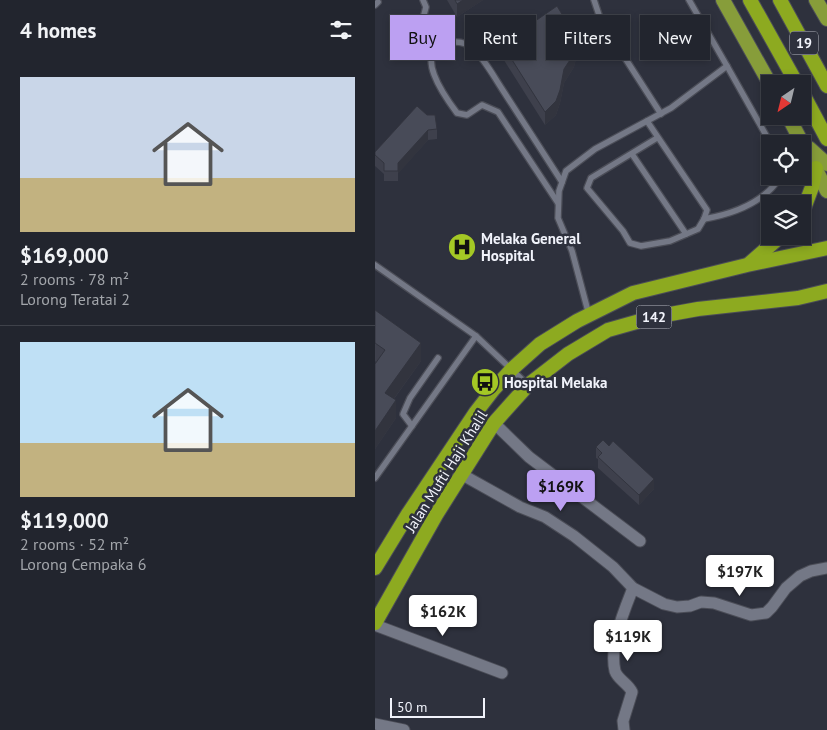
<!DOCTYPE html>
<html lang="en">
<head>
<meta charset="utf-8">
<style>
	body { margin:0; font-family:"PT Sans",sans-serif; background:#2e313a; color:#f1f3f6; height:100vh; display:flex; flex-direction:column; font-size:19px; white-space:nowrap }
	* { box-sizing:border-box; margin:0 }
	p { font-size:16px; color:#a2a5aa }
	.icon { flex:none; width:28px; height:28px; fill:none; stroke:currentColor; stroke-width:2; stroke-linecap:round; stroke-linejoin:round }
	.map { position:relative; flex:1; overflow:hidden }
	.drawer { display:flex; flex-direction:column; background:#22252e; width:375px }
	.drawer>* { flex:none }
	.banner { position:absolute; left:15px; top:15px; width:361px; height:45px; display:flex; gap:10px }
	.needle { width:32px; rotate:215deg }
	.fabs { position:absolute; left:386px; top:75px; display:grid; gap:10px }
	.fabs a { display:grid; place-items:center; width:50px; height:50px; border-radius:0px; background:#22252e; box-shadow:0 2px 8px #0003,0 0 0 1px #3f424a; font-size:25px }
	.scale { position:absolute; left:15px; bottom:12px; width:95px; box-sizing:border-box; padding-left:5px; border:2px solid #f1f3fb; border-top:0; font-size:14px; line-height:18px; white-space:nowrap; color:#f1f3fb; -webkit-text-stroke:4px #2e313d; paint-order:stroke }
	.price { position:absolute; translate:-50% -42px; padding:0 11px; border-radius:5px; background:#fff; color:#222; font-size:16px; line-height:32px; filter:drop-shadow(0 1px 2px #0008) }
	.price::after { content:''; position:absolute; left:50%; top:30px; width:15px; height:11px; margin-left:-8px; background:inherit; clip-path:polygon(0 0,100% 0,50% 100%) }
	.price.current { background:#bca0f2; color:#111 }
	ul { padding:0; list-style:none }
	li { display:grid; align-content:center; gap:10px; height:265px; padding:0 20px }
	li+li { border-top:1px solid #3f424a }
	li span { display:grid; place-items:center; height:155px; border-radius:0px; color:#555 }
	li>.icon { margin-inline-start:auto }
	span .icon { width:90px; height:90px; fill:#fffc; stroke-width:1 }
	li b { font-size:21px }
	h2 { display:flex; justify-content:space-between; align-items:center; height:60px; padding:0 20px; font-size:21px }
	.tag { padding:0 18px; border-radius:0px; background:#22252e; box-shadow:0 2px 8px #0003,0 0 0 1px #3f424a; font-size:18px; line-height:45px }
	.tag.current { background:#bca0f2; color:#111 }
	main { display:flex; flex:1; min-height:0 }
	.map>svg:first-child { display:block }
	.lines { fill:none; stroke-linecap:round; stroke-linejoin:round }
	.service-casing { stroke:#4b4d57; stroke-width:8 }
	.minor-casing { stroke:#4b4d57; stroke-width:13 }
	.primary-casing { stroke:#4b4d57; stroke-width:16 }
	.trunk-casing { stroke:#4b4d57; stroke-width:16 }
	.service { stroke:#747886; stroke-width:5.5 }
	.minor { stroke:#747886; stroke-width:11 }
	.primary { stroke:#879d3a; stroke-width:14 }
	.trunk { stroke:#8daa20; stroke-width:14 }
	.wall { fill:#3e404c }
	.shaded-wall { fill:#32343e }
	.building { fill:#484b58; stroke:#32343e }
	.labels { text-anchor:middle; dominant-baseline:central; stroke-width:5; stroke-linejoin:round; paint-order:stroke }
	.shield { fill:#2e313d; stroke:#b6b9c2; stroke-width:1 }
	.shield-label { font-size:14px; font-weight:bold; fill:#f1f3fb }
	.poi-label { font-size:15px; font-weight:bold; fill:#f1f3fb; stroke:#2e313d; text-anchor:start }
	.street-label { font-size:15px; fill:#f1f3fb; stroke:#2e313d }
</style>
</head>
<body>
<main>
<section class="drawer">
<h2>4 homes<svg class="icon" aria-label="filters" viewBox="0 0 24 24"><path d="M4 7h16M4 17h16"/><circle cx="9" cy="7" r="2"/><circle cx="15" cy="17" r="2"/></svg></h2>
<ul>
<li><span style="background:linear-gradient(#c9d6e8 65%,#c2b280 0)"><svg class="icon" aria-label="home" viewBox="0 0 24 24"><path d="M3 11l9-7 9 7M6 9v11h12V9"/></svg></span><div><b>$169,000</b><p>2 rooms · 78 m²</p><p>Lorong Teratai 2</p></div></li>
<li><span style="background:linear-gradient(#bfe0f5 65%,#c2b280 0)"><svg class="icon" aria-label="home" viewBox="0 0 24 24"><path d="M3 11l9-7 9 7M6 9v11h12V9"/></svg></span><div><b>$119,000</b><p>2 rooms · 52 m²</p><p>Lorong Cempaka 6</p></div></li>
</ul>
</section>
<div class="map">
<svg width="452" height="730" viewBox="0 0 452 730">
	<rect width="100%" height="100%" fill="#2e313d"/>
	<g class="lines">
		<defs>
			<g id="service">
				<path d="M48 0 51 7 45 30 59 50"/>
				<path d="M219 0 224 15"/>
				<path d="M0 5 3 2"/>
				<path d="M232 30 286 114"/>
				<path d="M352 66 396 144"/>
				<path d="M272 121 332 210 329 219 323 229 295 241 266 246 255 243 248 231 212 188 216 178 282 138"/>
				<path d="M257 154 311 234"/>
				<path d="M183 203 123 112 107 105 92 115 82 113C70 97 36 50 73 43 82 41 91 42 98 49 109 58 119 77 127 89 147 120 167 151 187 182"/>
				<path d="M329 219C358 214 390 202 406 176"/>
				<path d="M0 265 101 336 153 385"/>
				<path d="M214 315 197 251 183 218 184 191 191 171 220 149 296 108 352 66 314 0"/>
				<path d="M37 426 28 414 35 398 63 358"/>
				<path d="M0 478 101 336"/>
			</g>
			<g id="minor">
				<path d="M119 423 154 457 265 541"/>
				<path d="M86 474 145 507 170 517 199 536 238 567 258 588 289 604 302 607 315 606 326 602 339 603 376 615 391 613 397 607 411 588 425 576 436 571 452 568"/>
				<path d="M0 625 127 673"/>
				<path d="M0 724 29 730"/>
				<path d="M249 730 248 721 257 692C253 683 243 680 240 671 234 646 249 611 258 588"/>
			</g>
			<g id="primary">
				<path d="M348 0 395 84"/>
				<path d="M441 0 452 19"/>
				<path d="M413 116 452 191"/>
				<path d="M434 148 452 164"/>
			</g>
			<g id="trunk">
				<path d="M375 0 422 84"/>
				<path d="M405 0 452 86"/>
				<path d="M428 94 452 139"/>
				<path d="M428 211 437 187 441 168"/>
				<path d="M375 263 406 236"/>
				<path d="M0 568 33 514 101 412 118 390 137 369 165 344 202 321 258 293 372 265 452 248"/>
				<path d="M0 623 61 515 119 423 153 385 193 354 233 330 279 317 323 309 423 298 452 291"/>
			</g>
		</defs>
		<use href="#service" class="service-casing"/>
		<use href="#minor" class="minor-casing"/>
		<use href="#primary" class="primary-casing"/>
		<use href="#trunk" class="trunk-casing"/>
		<use href="#service" class="service"/>
		<use href="#minor" class="minor"/>
		<use href="#primary" class="primary"/>
		<use href="#trunk" class="trunk"/>
	</g>
	<g class="wall">
		<path d="M72 0H108L82 17Z"/>
		<path d="M127 44 201 59 199 67 189 83 185 103 181 115 170 125 127 57Z"/>
		<path d="M42 106 62 129V139L53 140 23 173V181H9V174L0 166V152Z"/>
		<path d="M0 310 46 361 19 399 21 418 0 449V364L1 362 0 361Z"/>
		<path d="M221 447 279 489 264 505 223 468V459L221 458Z"/>
	</g>
	<g class="shaded-wall">
		<path d="M88 0H108L82 17V4Z"/>
		<path d="M201 46V59L199 67 189 83 185 103 181 115 170 125V112L189 69Z"/>
		<path d="M53 130V140L23 174V163Z"/>
		<path d="M46 343V361L10 411V393Z"/>
		<path d="M21 400V418L0 449V431Z"/>
		<path d="M279 479V489L264 505V495Z"/>
	</g>
	<g class="building">
		<path d="M80 0H88L82 4Z"/>
		<path d="M182 6 199 34 201 46 199 54 189 69 185 90 181 101 170 112 127 44Z"/>
		<path d="M42 106 52 115H60L62 129 53 130 23 163V171H9V163L0 155V152Z"/>
		<path d="M0 310 46 343 10 393 21 400 0 431V364L10 350 0 343Z"/>
		<path d="M228 440 234 446 238 441 279 479 264 495 223 457 227 453 221 447Z"/>
	</g>
	<defs>
		<symbol id="hospital-disc" viewBox="-11 -11 22 22"><circle r="9.5" fill="#a4c825" stroke="#2e313d"/><path d="M-5-5h3v3.5h4V-5h3V5h-3V1.5h-4V5h-3Z" fill="#111"/></symbol>
		<symbol id="bus-disc" viewBox="-11 -11 22 22"><circle r="9.5" fill="#a4c825" stroke="#2e313d"/><path d="M-5-6H5V4H4V6H2V4H-2V6H-4V4H-5ZM-3.5-4V0h7V-4ZM-3.5 1.2v1.5H-2V1.2ZM2 1.2v1.5H3.5V1.2Z" fill="#111"/></symbol>
	</defs>
	<g fill-rule="evenodd">
		<use href="#hospital-disc" x="71" y="231" width="32" height="32"/>
		<use href="#bus-disc" x="94" y="366" width="32" height="32"/>
	</g>
	<g class="labels">
		<g class="shield">
			<rect x="415" y="31.5" width="28" height="23" rx="4"/>
			<rect x="261.5" y="305.5" width="35" height="23" rx="4"/>
		</g>
		<g class="shield-label">
			<text x="429" y="43">19</text>
			<text x="279" y="317">142</text>
		</g>
		<g class="poi-label">
			<text x="106" y="238">Melaka General<tspan x="106" dy="17">Hospital</tspan></text>
			<text x="129" y="382">Hospital Melaka</text>
		</g>
		<g class="street-label">
			<text transform="translate(71 471) rotate(-58)">Jalan Mufti Haji Khalil</text>
		</g>
	</g>
</svg>
<div class="fabs">
<a><svg class="needle" viewBox="-14 -14 28 28"><path d="M0-13l5 13h-10z" fill="#e53935"/><path d="M0 13l5-13h-10z" fill="#a2a5aa"/></svg></a>
<a><svg class="icon" aria-label="locate" viewBox="0 0 24 24"><circle cx="12" cy="12" r="6"/><path d="M12 2v4M12 18v4M2 12h4M18 12h4"/></svg></a>
<a><svg class="icon" aria-label="layers" viewBox="0 0 24 24"><path d="M12 4l9 5-9 5-9-5zM3 14l9 5 9-5"/></svg></a>
</div>
<div class="scale">50 m</div>
<b class="price current" style="left:186px;top:512px">$169K</b>
<b class="price" style="left:365px;top:597px">$197K</b>
<b class="price" style="left:68px;top:637px">$162K</b>
<b class="price" style="left:253px;top:662px">$119K</b>
<div class="banner">
<a class="tag current">Buy</a>
<a class="tag">Rent</a>
<a class="tag">Filters</a>
<a class="tag">New</a>
</div>
</div>
</main>
</body>
</html>
